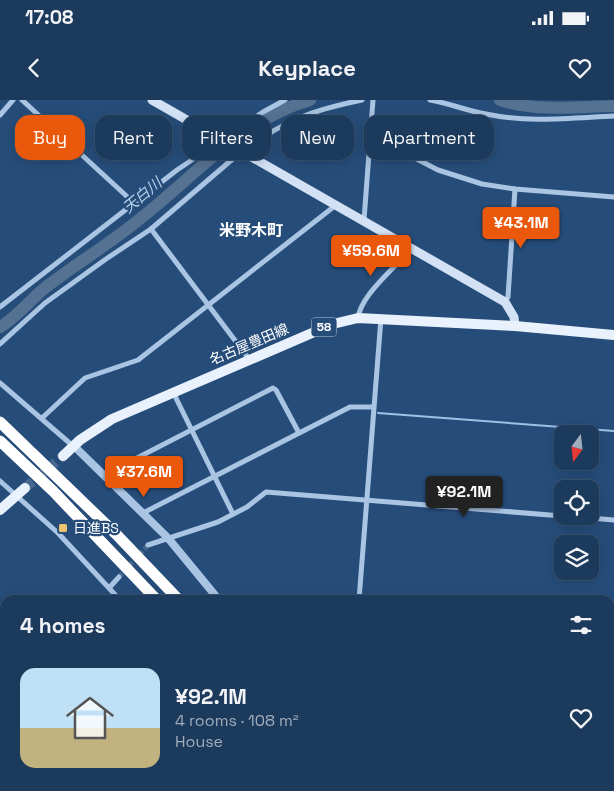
<!DOCTYPE html>
<html lang="en">
<head>
<meta charset="utf-8">
<style>
	body { margin:0; font-family:"Space Grotesk","Noto Sans JP",sans-serif; background:#254162; color:#f1f3f6; height:100vh; display:flex; flex-direction:column; font-size:19px; white-space:nowrap }
	* { box-sizing:border-box; margin:0 }
	p { font-size:16px; color:#a0adbb }
	.icon { flex:none; width:28px; height:28px; fill:none; stroke:currentColor; stroke-width:2; stroke-linecap:round; stroke-linejoin:round }
	.map { position:relative; flex:1; overflow:hidden }
	.details { position:absolute; left:0px; top:495px; width:615px; height:196px; display:flex; flex-direction:column; background:#1c3a5c; border-radius:15px 15px 0 0; box-shadow:0 2px 12px #0003,0 0 0 1px #3a5472 }
	.details>* { flex:none }
	.banner { position:absolute; left:15px; top:15px; width:585px; height:45px; display:flex; gap:10px }
	.needle { width:32px; rotate:195deg }
	.controls { position:absolute; left:554px; top:325px; display:grid; gap:10px }
	.controls a { display:grid; place-items:center; width:45px; height:45px; border-radius:10px; background:#1c3a5c; box-shadow:0 2px 12px #0003,0 0 0 1px #3a5472; font-size:25px }
	.price { position:absolute; translate:-50% -42px; padding:0 11px; border-radius:5px; background:#ea580c; color:#fff; font-size:16px; line-height:32px; filter:drop-shadow(0 1px 2px #0008) }
	.price::after { content:''; position:absolute; left:50%; top:30px; width:15px; height:11px; margin-left:-8px; background:inherit; clip-path:polygon(0 0,100% 0,50% 100%) }
	.price.on { background:#222; color:#fff }
	ul { padding:0; list-style:none }
	li { display:flex; align-items:center; gap:15px; height:125px; padding:0 20px }
	li span { display:grid; place-items:center; flex:none; width:140px; height:100px; border-radius:15px; color:#555 }
	li>.icon { margin-inline-start:auto }
	span .icon { width:60px; height:60px; fill:#fffc; stroke-width:1 }
	li b { font-size:21px }
	h2 { display:flex; justify-content:space-between; align-items:center; height:60px; padding:0 20px; font-size:21px }
	.pill { padding:0 18px; border-radius:15px; background:#1c3a5c; box-shadow:0 2px 12px #0003,0 0 0 1px #3a5472; font-size:18px; line-height:45px }
	.pill.on { background:#ea580c; color:#fff }
	.status { display:flex; justify-content:space-between; align-items:center; height:35px; padding:0 25px; background:#1c3a5c; direction:ltr }
	.status svg { height:14px; fill:currentColor }
	header { display:flex; justify-content:space-between; align-items:center; height:65px; padding:0 20px; background:#1c3a5c; font-size:22px; font-weight:600 }
	.map>svg:first-child { display:block }
	.green { fill:#3a6797 }
	.lines { fill:none; stroke-linecap:round; stroke-linejoin:round }
	.stream { stroke:#9ec1e4; stroke-width:2 }
	.canal { stroke:#567292; stroke-width:8 }
	.river { stroke:#567292; stroke-width:12 }
	.minor-tunnel { stroke:#47688e; stroke-width:5; stroke-dasharray:5 2.5; stroke-linecap:butt }
	.primary-tunnel { stroke:#47688e; stroke-width:10; stroke-dasharray:10 5; stroke-linecap:butt }
	.minor { stroke:#aac5e3; stroke-width:5 }
	.tertiary { stroke:#aac5e3; stroke-width:8 }
	.secondary { stroke:#d2e2f4; stroke-width:9 }
	.primary { stroke:#e9f1fc; stroke-width:10 }
	.motorway { stroke:#fff; stroke-width:11 }
	.poi-dot { fill:#ecc470; stroke:#264d7a; stroke-width:2 }
	.labels { text-anchor:middle; dominant-baseline:central; stroke-width:4.5; stroke-linejoin:round; paint-order:stroke }
	.shield { fill:#264d7a; stroke:#becad7; stroke-width:1 }
	.shield-label { font-size:12px; font-weight:bold; fill:#fff }
	.street-label { font-size:14px; fill:#fff; stroke:#264d7a }
	.poi-label { font-size:14px; fill:#fff; stroke:#264d7a; text-anchor:start }
	.water-label { font-size:15px; font-style:italic; fill:#b5cfeb; stroke:#264d7a }
	.quarter-label { font-size:16px; font-weight:bold; fill:#fff; stroke:#264d7a }
</style>
</head>
<body>
<div class="status"><b>17:08</b><svg viewBox="0 0 49 12"><path d="M0 12V9h3v3zM5 12V6h3v6zM10 12V3h3v9zM15 12V0h3v12zM26 1h20v11H26zM47 4h2v5h-2z"/></svg></div>
<header><svg class="icon" aria-label="back" viewBox="0 0 24 24"><path d="M15 5l-7 7 7 7"/></svg>Keyplace<svg class="icon" aria-label="heart" viewBox="0 0 24 24"><path d="M12 20l-8-8c-3-5 5-10 8-4 3-6 11-1 8 4z"/></svg></header>
<div class="map">
<svg width="614" height="691" viewBox="0 0 614 691">
	<rect width="100%" height="100%" fill="#264d7a"/>
	<g class="green">
		<path d="M610 680 614 686V691H468L472 686H610Z"/>
		<path d="M103 686H215L211 691H104Z"/>
	</g>
	<g class="lines">
		<path class="stream" d="M378 313 614 331"/>
		<g class="canal">
			<path d="M0 609 5 610"/>
			<path d="M59 686V691"/>
		</g>
		<g class="river">
			<path d="M500 0C537 12 576 7 614 6"/>
			<path d="M0 227C17 217 31 199 46 187 77 163 111 143 141 118 197 74 240 21 310 0"/>
		</g>
		<path class="minor-tunnel" d="M119 477 148 445"/>
		<path class="primary-tunnel" d="M25 388 63 356"/>
		<g class="minor">
			<path d="M22 0 133 102"/>
			<path d="M430 0C449 3 467 11 486 14 528 23 571 18 614 16"/>
			<path d="M0 15 13 0"/>
			<path d="M371 36 394 43 411 56 438 70 482 84 515 89 614 97"/>
			<path d="M247 53C275 21 322 8 362 0"/>
			<path d="M364 120 373 0"/>
			<path d="M151 129 249 259"/>
			<path d="M505 202 508 197 515 89"/>
			<path d="M0 207 177 70 263 12 285 0"/>
			<path d="M358 218C361 194 395 169 410 149"/>
			<path d="M0 244 45 203 106 159 151 129 242 51"/>
			<path d="M0 283 73 346"/>
			<path d="M173 292 233 414"/>
			<path d="M42 318 85 278 138 260 336 105"/>
			<path d="M104 375 273 288 276 290 299 333"/>
			<path d="M0 381 58 433 120 500"/>
			<path d="M143 413 350 307H373"/>
			<path d="M566 416 614 420"/>
			<path d="M148 445 218 422 247 407 266 392 562 416"/>
			<path d="M109 488 119 477"/>
			<path d="M359 500 381 218"/>
			<path d="M610 547 614 548"/>
			<path d="M0 620 5 621"/>
			<path d="M50 686V691"/>
			<path d="M70 686V691"/>
			<path d="M283 686 287 691"/>
		</g>
		<g class="tertiary">
			<path d="M74 346 168 438 219 500"/>
			<path d="M360 500 388 498 417 500"/>
			<path d="M610 514H614"/>
			<path d="M346 686 349 691"/>
		</g>
		<path class="secondary" d="M152 0 505 202 514 217 515 226"/>
		<g class="primary">
			<path d="M63 356 80 340 112 319 333 224 358 218 515 226 614 235"/>
			<path d="M0 410 25 388"/>
		</g>
		<g class="motorway">
			<path d="M0 322 116 434 179 500"/>
			<path d="M0 341 53 391 157 500"/>
			<path d="M304 686 307 691"/>
			<path d="M319 686 322 691"/>
		</g>
	</g>
	<rect class="poi-dot" x="58" y="423" width="10" height="10" rx="2.5"/>
	<g class="labels">
		<rect class="shield" x="311.5" y="217.5" width="25" height="19" rx="4"/>
		<g class="shield-label">
			<text x="324" y="227">58</text>
		</g>
		<g class="street-label">
			<text transform="translate(249 244) rotate(-23)">名古屋豊田線</text>
		</g>
		<g class="poi-label">
			<text x="73" y="428">日進BS</text>
		</g>
		<g class="water-label">
			<text transform="translate(142 95) rotate(-40)">天白川</text>
		</g>
		<g class="quarter-label">
			<text x="251" y="130">米野木町</text>
		</g>
	</g>
</svg>
<div class="controls">
<a><svg class="needle" viewBox="-14 -14 28 28"><path d="M0-13l5 13h-10z" fill="#e53935"/><path d="M0 13l5-13h-10z" fill="#a0adbb"/></svg></a>
<a><svg class="icon" aria-label="locate" viewBox="0 0 24 24"><circle cx="12" cy="12" r="6"/><path d="M12 2v4M12 18v4M2 12h4M18 12h4"/></svg></a>
<a><svg class="icon" aria-label="layers" viewBox="0 0 24 24"><path d="M12 4l9 5-9 5-9-5zM3 14l9 5 9-5"/></svg></a>
</div>
<b class="price" style="left:521px;top:149px">¥43.1M</b>
<b class="price" style="left:371px;top:177px">¥59.6M</b>
<b class="price" style="left:144px;top:398px">¥37.6M</b>
<b class="price on" style="left:464px;top:418px">¥92.1M</b>
<div class="banner">
<a class="pill on">Buy</a>
<a class="pill">Rent</a>
<a class="pill">Filters</a>
<a class="pill">New</a>
<a class="pill">Apartment</a>
</div>
<section class="details">
<h2>4 homes<svg class="icon" aria-label="filters" viewBox="0 0 24 24"><path d="M4 7h16M4 17h16"/><circle cx="9" cy="7" r="2"/><circle cx="15" cy="17" r="2"/></svg></h2>
<ul>
<li><span style="background:linear-gradient(#bfe0f5 60%,#c2b280 0)"><svg class="icon" aria-label="home" viewBox="0 0 24 24"><path d="M3 11l9-7 9 7M6 9v11h12V9"/></svg></span><div><b>¥92.1M</b><p>4 rooms · 108 m²</p><p>House</p></div><svg class="icon" aria-label="heart" viewBox="0 0 24 24"><path d="M12 20l-8-8c-3-5 5-10 8-4 3-6 11-1 8 4z"/></svg></li>
</ul>
</section>
</div>
</body>
</html>
